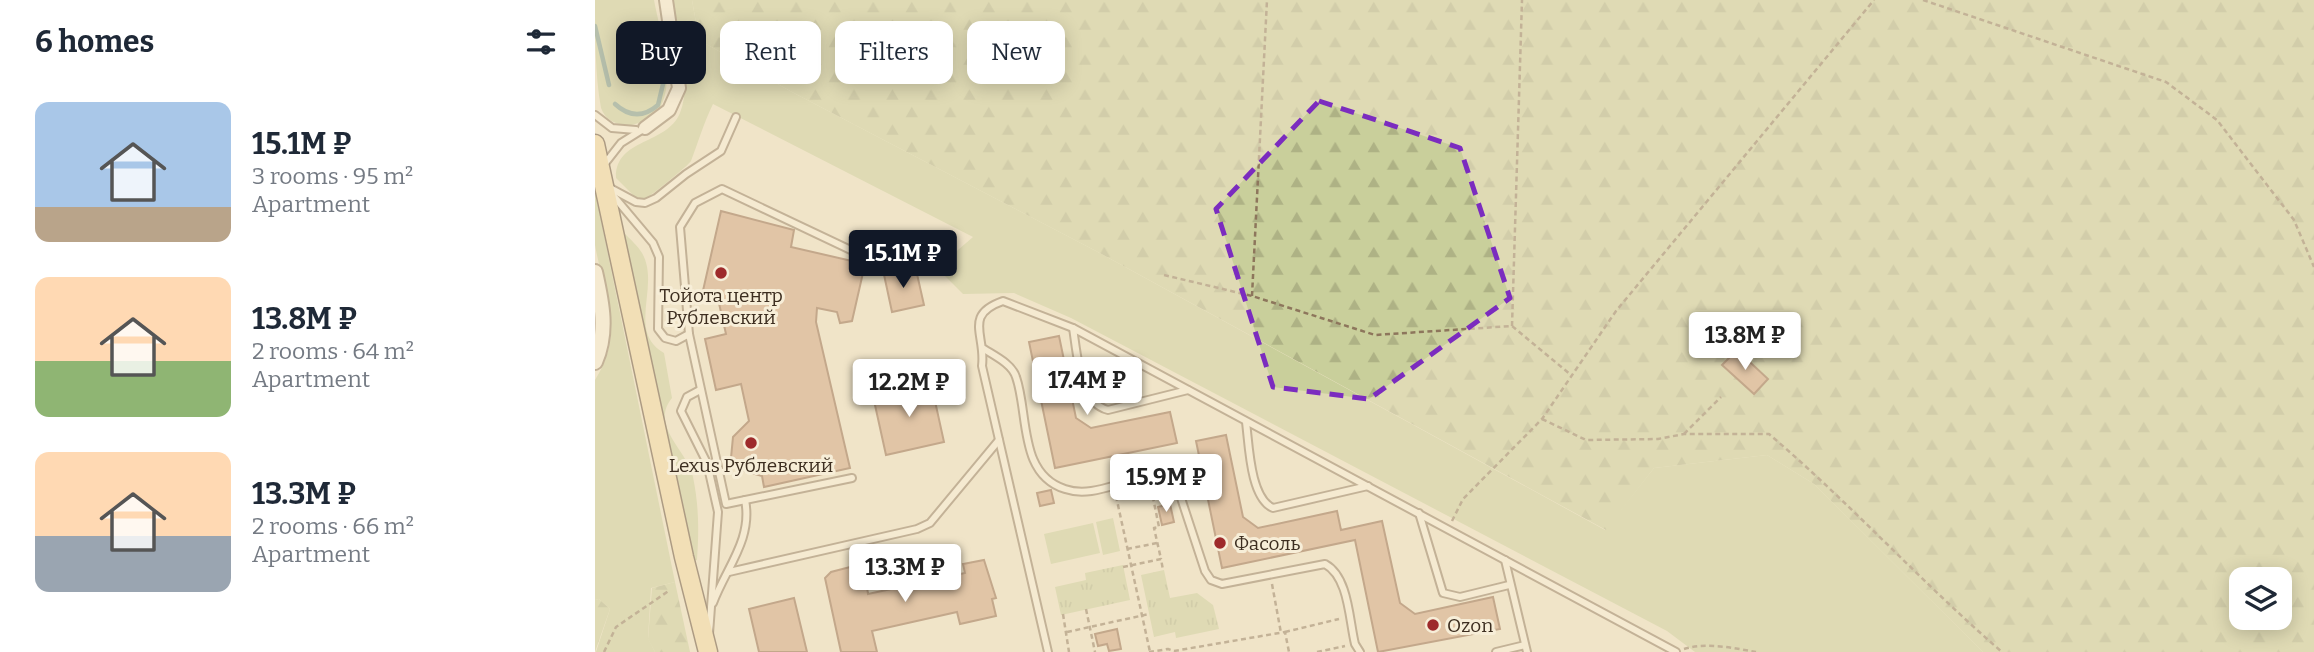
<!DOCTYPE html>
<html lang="en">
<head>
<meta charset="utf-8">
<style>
	body { margin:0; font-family:Bitter,serif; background:#f6f6f7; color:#1f2937; height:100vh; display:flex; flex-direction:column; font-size:26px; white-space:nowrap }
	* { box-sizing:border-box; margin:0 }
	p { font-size:23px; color:#747a83 }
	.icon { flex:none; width:38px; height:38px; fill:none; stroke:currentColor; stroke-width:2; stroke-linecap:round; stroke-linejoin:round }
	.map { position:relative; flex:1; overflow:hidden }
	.details { display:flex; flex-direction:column; background:#fff; width:595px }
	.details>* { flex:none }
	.guide { position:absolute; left:21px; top:21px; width:665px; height:63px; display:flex; gap:14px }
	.buttons { position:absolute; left:1634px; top:567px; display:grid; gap:14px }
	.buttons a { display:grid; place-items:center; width:63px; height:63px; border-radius:14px; background:#fff; box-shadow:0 4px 18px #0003; font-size:35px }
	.price { position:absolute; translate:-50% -60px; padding:0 16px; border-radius:7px; background:#fff; color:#222; font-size:23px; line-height:46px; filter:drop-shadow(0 2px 4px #0008) }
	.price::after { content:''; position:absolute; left:50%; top:42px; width:21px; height:16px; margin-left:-10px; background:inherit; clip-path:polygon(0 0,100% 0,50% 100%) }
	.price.active { background:#111827; color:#fff }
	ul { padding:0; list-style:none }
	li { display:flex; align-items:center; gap:21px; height:175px; padding:0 35px }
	li span { display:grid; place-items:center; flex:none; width:196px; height:140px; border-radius:14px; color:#555 }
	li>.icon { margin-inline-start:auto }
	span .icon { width:84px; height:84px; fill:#fffc; stroke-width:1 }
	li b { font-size:30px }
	h2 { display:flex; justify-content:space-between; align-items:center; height:84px; padding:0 35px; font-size:30px }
	.chip { padding:0 24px; border-radius:14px; background:#fff; box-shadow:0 4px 18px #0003; font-size:24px; line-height:63px }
	.chip.active { background:#111827; color:#fff }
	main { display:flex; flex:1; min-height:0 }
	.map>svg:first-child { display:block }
	.green { fill:#c9cf9b }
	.forest { fill:url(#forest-firs); fill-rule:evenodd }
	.park { fill:url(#park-tufts) }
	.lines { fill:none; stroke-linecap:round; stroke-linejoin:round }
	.stream { stroke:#6f938a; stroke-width:4.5 }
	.building { fill:#cf9f7d; stroke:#8d5f41; stroke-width:2 }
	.service-casing { stroke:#8d765c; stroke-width:10 }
	.minor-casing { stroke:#8d765c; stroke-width:16 }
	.tertiary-casing { stroke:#8d765c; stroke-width:18 }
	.primary-casing { stroke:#5b4430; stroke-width:21 }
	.path { stroke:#8d765c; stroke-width:2.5; stroke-dasharray:5 3.5; stroke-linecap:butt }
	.service { stroke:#faf1dc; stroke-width:6 }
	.minor { stroke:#faf1dc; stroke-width:12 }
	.tertiary { stroke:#faf1dc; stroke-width:14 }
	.primary { stroke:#f3d9a0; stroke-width:18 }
	.marked { fill:none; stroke:#7b2cbf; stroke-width:5; stroke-dasharray:14 9; stroke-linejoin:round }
	.poi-dot { fill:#9e2a2b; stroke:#f7eed8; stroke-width:2.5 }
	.labels { text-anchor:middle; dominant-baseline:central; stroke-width:6; stroke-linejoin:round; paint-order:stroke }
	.poi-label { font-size:19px; fill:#3d2e20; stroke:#f7eed8 }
</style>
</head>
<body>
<main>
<section class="details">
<h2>6 homes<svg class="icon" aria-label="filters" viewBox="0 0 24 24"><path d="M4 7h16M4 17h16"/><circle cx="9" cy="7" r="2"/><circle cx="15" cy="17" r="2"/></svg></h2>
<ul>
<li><span style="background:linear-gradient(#a9c7e8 75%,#b9a48a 0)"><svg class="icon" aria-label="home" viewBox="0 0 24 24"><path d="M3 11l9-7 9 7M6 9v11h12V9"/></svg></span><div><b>15.1M ₽</b><p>3 rooms · 95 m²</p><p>Apartment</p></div></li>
<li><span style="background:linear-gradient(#ffd9b3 60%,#8fb573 0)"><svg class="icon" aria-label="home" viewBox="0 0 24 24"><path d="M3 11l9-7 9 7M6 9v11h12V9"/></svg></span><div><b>13.8M ₽</b><p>2 rooms · 64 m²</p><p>Apartment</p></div></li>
<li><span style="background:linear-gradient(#ffd9b3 60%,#9aa5b1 0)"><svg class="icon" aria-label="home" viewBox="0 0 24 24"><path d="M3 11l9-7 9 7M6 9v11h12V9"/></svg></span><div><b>13.3M ₽</b><p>2 rooms · 66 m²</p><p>Apartment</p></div></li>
</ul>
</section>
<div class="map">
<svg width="1719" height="652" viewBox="0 0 1719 652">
	<defs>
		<pattern id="forest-firs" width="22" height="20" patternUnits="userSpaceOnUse" patternTransform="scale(1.75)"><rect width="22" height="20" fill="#c9cf9b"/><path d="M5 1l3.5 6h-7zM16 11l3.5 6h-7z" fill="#aeb285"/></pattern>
		<pattern id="park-tufts" width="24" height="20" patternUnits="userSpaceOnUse" patternTransform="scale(1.75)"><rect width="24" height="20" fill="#c9cf9b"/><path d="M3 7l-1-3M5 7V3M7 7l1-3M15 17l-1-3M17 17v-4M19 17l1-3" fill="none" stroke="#aeb285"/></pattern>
	</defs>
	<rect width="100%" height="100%" fill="#f0e4c8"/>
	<g class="green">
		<path d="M0 0H59C65 34 91 108 46 122 40 124 36 126 30 125 19 124 10 119 6 108 0 75 0 34 0 0Z"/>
		<path d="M76 0H97L104 40 197 92 501 251 1010 530 1059 468 1172 455 1219 484 1388 652H1100L1072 631 476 318 419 293 368 294 342 268 378 237 118 104C109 122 103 143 96 161 94 165 57 195 50 199L40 197 21 178C20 138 72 145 85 113 98 79 82 34 76 0Z"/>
		<path d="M0 191 80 582 56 588 53 638 60 652H1L15 609 4 599 0 600V380C31 331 9 296 0 245 0 228 0 209 0 191Z"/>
		<path d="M29 233C35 239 43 246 47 253 66 286 31 331 69 353L77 398C54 426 93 451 98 477 104 506 104 531 102 560L99 561 65 421Z"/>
		<path d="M518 518 525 551 508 555 501 522Z"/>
		<path d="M498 523 505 553 456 564 449 534Z"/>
	</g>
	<g class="forest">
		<path d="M97 0H1719V652H1388L1219 484 1172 455 1059 468 1011 530 501 251 197 92 104 40ZM1647 579H1685V618H1647Z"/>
		<path d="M80 582 95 652H60L53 639 57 588Z"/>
		<path d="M4 599 15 609 0 652V600Z"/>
	</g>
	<g class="park">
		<path d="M528 565 535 600 466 615 460 587 491 580 490 573Z"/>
		<path d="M569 570 575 598 602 593 618 605 624 629 581 638 580 632 559 637 546 575Z"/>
	</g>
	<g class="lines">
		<g class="stream">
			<path d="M0 26 14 85"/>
			<path d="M20 104C34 117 48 118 63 105L69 80 62 35"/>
		</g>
	</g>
	<g class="building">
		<path d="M126 211 199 230 196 247 270 264 257 321 245 323 242 312 222 308 221 322 255 468 169 487 167 476 145 470 136 458 138 437 154 421 146 384 121 390 110 339 131 334 123 299 107 295Z"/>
		<path d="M308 266 310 277 322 274 329 305 297 312 288 270Z"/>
		<path d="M464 336 481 418 496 428 575 412 582 443 460 468 434 342Z"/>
		<path d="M1142 350 1173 379 1159 394 1127 365Z"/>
		<path d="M336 383 349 442 291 455 278 396Z"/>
		<path d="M631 435 648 517 663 528 742 511 746 530 787 521 805 603 820 614 898 597 905 629 783 652 760 540 627 568 601 441Z"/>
		<path d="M456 490 459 503 445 506 442 493Z"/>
		<path d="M575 504 579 522 567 525 563 507Z"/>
		<path d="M389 560 401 598 397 599 401 616 365 624 362 612 277 631 282 652H246L230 578 236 572 255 567 264 569 268 588 272 587 273 594 370 573 368 564Z"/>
		<path d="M199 598 212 652H164L154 609Z"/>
		<path d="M522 629 526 649 514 651 512 644 503 646 500 634Z"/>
	</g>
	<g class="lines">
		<defs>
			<g id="service">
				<path d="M0 115 17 128 41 130"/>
				<path d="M8 166 26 143 50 128"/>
				<path d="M13 187 41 202 50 203 61 198 91 174 126 151 141 117"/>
				<path d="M16 193 58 243 64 257 63 329 70 338 81 341 94 334"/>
				<path d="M478 328C482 352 484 403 513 410L593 390"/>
				<path d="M389 349C400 356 417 364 421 377 434 414 423 474 470 489 505 501 541 468 576 480L583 489 610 571 616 580 627 584 730 564C754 577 754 620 760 644L765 652"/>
				<path d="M105 390 92 397 86 411 112 463 123 512 114 634"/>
				<path d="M651 422C654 445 655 498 678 508L773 486"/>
				<path d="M257 478 131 504 94 334 85 227 100 203 127 189 281 262"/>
				<path d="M824 513 848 593 865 597 914 585"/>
				<path d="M910 560 932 652"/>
				<path d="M134 572 322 529 335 523 404 440"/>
				<path d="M118 603C131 568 158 539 150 500"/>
				<path d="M453 652 387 366C391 335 368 315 408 301L478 328 1081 652"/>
				<path d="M901 652 930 645"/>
			</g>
			<path id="minor" d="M50 128 74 110 84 88 71 0"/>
			<path id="tertiary" d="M0 272C7 303 13 332 0 362"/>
			<path id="primary" d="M0 144 89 557 113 652"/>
		</defs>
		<use href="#service" class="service-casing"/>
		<use href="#minor" class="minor-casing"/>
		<use href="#tertiary" class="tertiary-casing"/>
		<use href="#primary" class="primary-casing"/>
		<g class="path">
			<path d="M1328 0 1571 82 1622 120 1699 220 1719 267"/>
			<path d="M569 275 657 296 780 335 917 326 976 375"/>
			<path d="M657 296 672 0"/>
			<path d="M917 326 927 0"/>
			<path d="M947 419 991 440 1063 439 1089 434H1174C1255 503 1326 582 1407 652"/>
			<path d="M1089 434 1126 397"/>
			<path d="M556 488 564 527 559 528 566 559"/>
			<path d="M521 496 555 652"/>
			<path d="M857 521 868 499 947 419 1021 311 1279 0"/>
			<path d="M532 549 562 543"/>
			<path d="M528 567 566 559 568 570"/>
			<path d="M677 584 686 633"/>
			<path d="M491 609 500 652"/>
			<path d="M468 614 474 652"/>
			<path d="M472 632 554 614"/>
			<path d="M690 632 744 619"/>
			<path d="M1089 649C1112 642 1138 648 1161 652"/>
			<path d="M9 652 21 627 75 590"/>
			<path d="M554 652 573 649 579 651 690 632 694 652"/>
			<path d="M722 652 750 646"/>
		</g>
		<use href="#service" class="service"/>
		<use href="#minor" class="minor"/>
		<use href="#tertiary" class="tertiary"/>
		<use href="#primary" class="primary"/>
	</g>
	<path d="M0 0H1719V652H0ZM724 101 865 148 915 298 774 399 678 387 621 209Z" fill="#f0e4c8" fill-opacity=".55" fill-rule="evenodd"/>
	<path class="marked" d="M724 101 865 148 915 298 774 399 678 387 621 209Z"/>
	<g class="poi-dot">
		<circle cx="126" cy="273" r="7"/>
		<circle cx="156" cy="443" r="7"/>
		<circle cx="625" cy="543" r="7"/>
		<circle cx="838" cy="625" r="7"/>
	</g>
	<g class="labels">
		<g class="poi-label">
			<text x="126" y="295">Тойота центр<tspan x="126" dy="22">Рублевский</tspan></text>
			<text x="156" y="465">Lexus Рублевский</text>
			<text x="639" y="543" text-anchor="start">Фасоль</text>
			<text x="852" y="625" text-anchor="start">Ozon</text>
		</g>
	</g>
</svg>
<div class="buttons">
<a><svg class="icon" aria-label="layers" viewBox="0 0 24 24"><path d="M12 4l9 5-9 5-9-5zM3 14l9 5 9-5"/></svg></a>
</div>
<b class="price active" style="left:308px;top:290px">15.1M ₽</b>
<b class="price" style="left:1150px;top:372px">13.8M ₽</b>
<b class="price" style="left:492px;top:417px">17.4M ₽</b>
<b class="price" style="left:314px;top:419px">12.2M ₽</b>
<b class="price" style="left:571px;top:514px">15.9M ₽</b>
<b class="price" style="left:310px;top:604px">13.3M ₽</b>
<div class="guide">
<a class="chip active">Buy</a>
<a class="chip">Rent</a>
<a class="chip">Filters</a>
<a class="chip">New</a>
</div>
</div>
</main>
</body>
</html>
